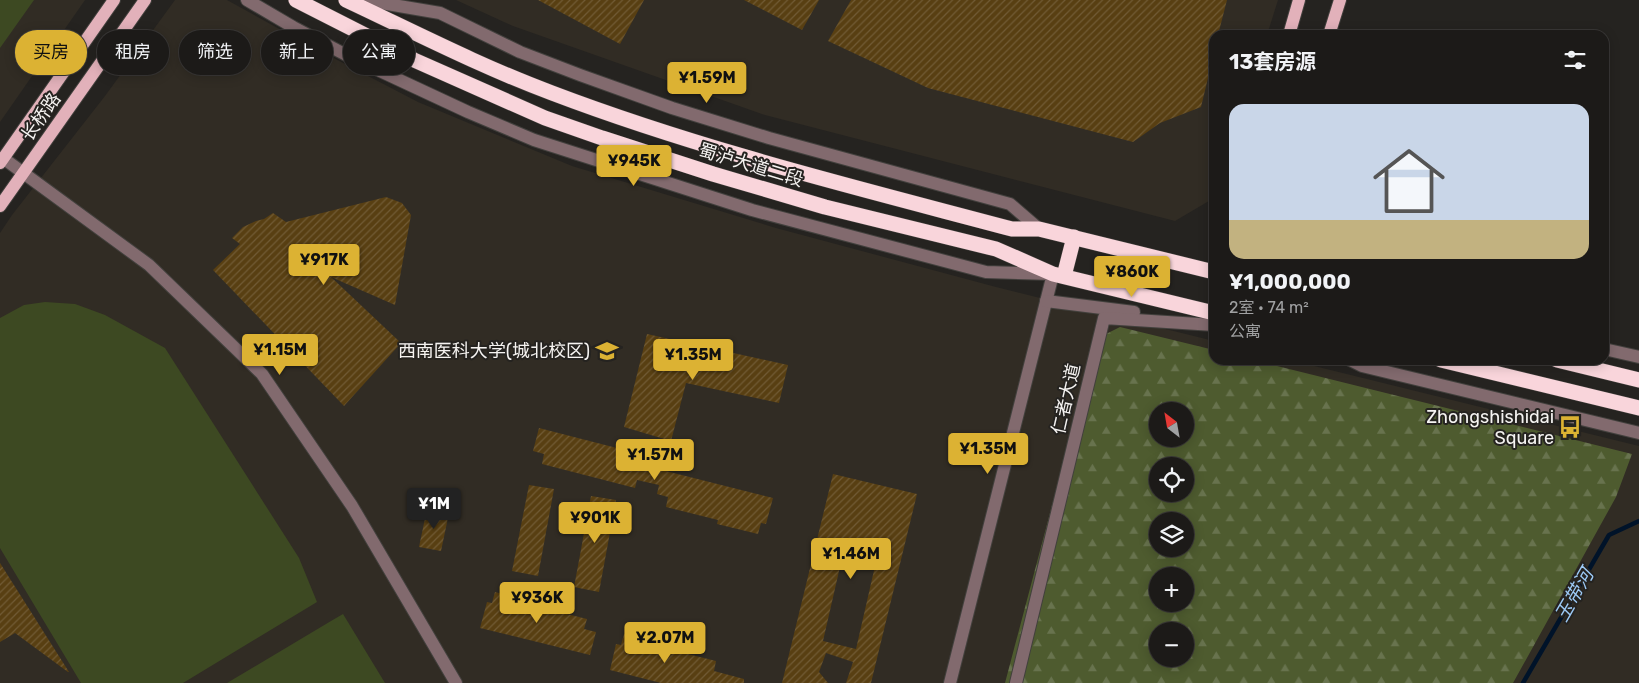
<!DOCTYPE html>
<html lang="zh">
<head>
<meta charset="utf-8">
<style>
	body { margin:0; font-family:Rubik,"Noto Sans SC",sans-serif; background:#292725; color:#f1f3f6; height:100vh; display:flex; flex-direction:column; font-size:19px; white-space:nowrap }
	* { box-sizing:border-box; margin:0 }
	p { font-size:16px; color:#a0a1a2 }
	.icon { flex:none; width:28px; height:28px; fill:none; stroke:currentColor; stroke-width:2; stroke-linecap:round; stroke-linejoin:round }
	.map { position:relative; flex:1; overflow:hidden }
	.sheet { position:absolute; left:1209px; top:30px; width:400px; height:335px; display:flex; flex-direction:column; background:#1c1a18; border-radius:15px; box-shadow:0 2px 12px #0003,0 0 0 1px #3a3837 }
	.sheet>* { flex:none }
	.top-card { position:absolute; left:15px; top:30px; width:475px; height:45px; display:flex; gap:10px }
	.needle { width:32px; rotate:329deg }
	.buttons { position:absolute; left:1149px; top:402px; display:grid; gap:10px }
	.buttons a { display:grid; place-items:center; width:45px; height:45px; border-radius:50%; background:#1c1a18; box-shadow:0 2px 12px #0003,0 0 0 1px #3a3837; font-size:25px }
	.price { position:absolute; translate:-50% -42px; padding:0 11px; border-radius:5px; background:#dcb233; color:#111; font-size:16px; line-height:32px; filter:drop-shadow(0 1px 2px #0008) }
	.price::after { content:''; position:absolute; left:50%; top:30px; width:15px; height:11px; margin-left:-8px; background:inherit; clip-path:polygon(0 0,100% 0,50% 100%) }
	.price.on { background:#222; color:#fff }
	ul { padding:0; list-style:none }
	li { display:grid; align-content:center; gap:10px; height:265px; padding:0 20px }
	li+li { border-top:1px solid #3a3837 }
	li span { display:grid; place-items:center; height:155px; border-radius:15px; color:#555 }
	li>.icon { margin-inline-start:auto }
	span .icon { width:90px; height:90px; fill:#fffc; stroke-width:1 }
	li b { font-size:21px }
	h2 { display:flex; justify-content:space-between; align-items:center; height:60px; padding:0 20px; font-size:21px }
	.pill { padding:0 18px; border-radius:22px; background:#1c1a18; box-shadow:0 2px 12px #0003,0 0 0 1px #3a3837; font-size:18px; line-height:45px }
	.pill.on { background:#dcb233; color:#111 }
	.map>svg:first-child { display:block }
	.built { fill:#312c24; fill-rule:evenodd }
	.forest { fill:url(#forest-firs); fill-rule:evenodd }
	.garden { fill:#3d4922 }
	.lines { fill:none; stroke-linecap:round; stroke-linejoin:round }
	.stream { stroke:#001329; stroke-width:4.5 }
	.building { fill:url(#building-hatch); fill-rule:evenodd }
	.minor-casing { stroke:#42403d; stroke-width:14 }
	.major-casing { stroke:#42403d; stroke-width:14 }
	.highway-casing { stroke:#42403d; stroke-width:16 }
	.minor { stroke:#826a6e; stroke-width:12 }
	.major { stroke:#e2b1ba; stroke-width:12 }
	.highway { stroke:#f9d5db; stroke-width:15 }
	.labels { text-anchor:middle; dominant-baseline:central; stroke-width:4; stroke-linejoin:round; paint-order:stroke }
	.street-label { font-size:18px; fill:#f5f3f1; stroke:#252320 }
	.poi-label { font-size:18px; fill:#f5f3f1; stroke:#252320; text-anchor:end }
	.water-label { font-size:19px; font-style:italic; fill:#9dcaf6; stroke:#252320 }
</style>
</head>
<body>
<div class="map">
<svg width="1639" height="683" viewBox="0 0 1639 683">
	<defs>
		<pattern id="forest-firs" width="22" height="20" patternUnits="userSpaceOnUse" patternTransform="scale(1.25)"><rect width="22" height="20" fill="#4e5b2f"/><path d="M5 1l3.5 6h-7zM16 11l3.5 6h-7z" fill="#68734e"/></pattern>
		<pattern id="building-hatch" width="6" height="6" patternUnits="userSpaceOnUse" patternTransform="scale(1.25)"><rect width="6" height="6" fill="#583f12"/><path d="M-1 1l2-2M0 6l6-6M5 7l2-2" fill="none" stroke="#715b35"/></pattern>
	</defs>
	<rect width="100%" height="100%" fill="#252320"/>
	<g class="built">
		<path d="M0 0H85L0 122Z"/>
		<path d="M175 0H227L299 40 418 102 572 166 776 228 996 287 1214 341V360H1290L1639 446V683H0V233L12 215 105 96ZM1158 411H1185V439H1158ZM1158 466H1185V494H1158ZM1158 521H1185V549H1158ZM1158 576H1185V604H1158ZM1158 631H1185V659H1158Z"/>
		<path d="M456 0H1278L1267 35H1214V198L1175 221 765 115 513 26Z"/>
	</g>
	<path class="forest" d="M1120 327 1214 350V360H1253L1632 454 1616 497 1513 683H1005L1096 339ZM1158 411H1185V439H1158ZM1158 466H1185V494H1158ZM1158 521H1185V549H1158ZM1158 576H1185V604H1158ZM1158 631H1185V659H1158Z"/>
	<g class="garden">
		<path d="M0 0H34L0 48Z"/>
		<path d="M45 302 75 304 105 315 165 348 299 558 317 602 183 683H81L0 548V318L24 305Z"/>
		<path d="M343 614 385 683H227L331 621Z"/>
	</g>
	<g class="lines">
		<path class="stream" d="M1523 683 1609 535 1639 521"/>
	</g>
	<g class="building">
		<path d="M538 0H644L620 44Z"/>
		<path d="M744 0H819L802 30Z"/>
		<path d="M851 0H1227L1218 35H1214V53L1201 107 1160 123 1133 142 928 88 828 41Z"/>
		<path d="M386 197 402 203 411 215 395 305 331 277 401 343 344 406 213 270 240 244 232 238 243 227 256 221 264 219 273 213 286 222Z"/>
		<path d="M647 334 788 365 779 403 686 383 671 441 624 427Z"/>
		<path d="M539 428 648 456 646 466 773 498 766 524 761 523 758 534 717 524 718 520 666 507 668 497 657 494 659 485 637 480 635 488 542 464 544 454 533 451Z"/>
		<path d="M833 474 917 494 871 683H846L853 662 826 653 819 672 828 683H782ZM845 545 878 553 856 649 823 641Z"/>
		<path d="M529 485 554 489 538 576 512 571Z"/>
		<path d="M591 496 616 500 599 592 574 587Z"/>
		<path d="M427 509 449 513 441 551 419 547Z"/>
		<path d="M0 563 69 672H68L15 633 0 642Z"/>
		<path d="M495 592 536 602 535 606 587 619 584 629 596 632 590 655 480 628 487 602 492 603Z"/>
		<path d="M624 634 665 644 664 648 716 661 714 671 744 679V683H661L610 670 616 644 621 645Z"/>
	</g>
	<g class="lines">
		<defs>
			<g id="minor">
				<path d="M247 0 293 27 350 57 468 112 534 140 752 210 986 272 1053 274 950 683"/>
				<path d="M364 0 440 13 520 52 580 75 672 108 769 138 1010 204 1039 229"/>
				<path d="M3 158 149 265 262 374 352 506 456 683"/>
				<path d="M1046 301 1134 312"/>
				<path d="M1604 349 1639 357"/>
				<path d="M1350 360 1362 366 1639 433"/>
				<path d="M1016 683 1104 318 1214 325"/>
			</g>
			<g id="major">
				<path d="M1289 35 1299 0"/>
				<path d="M1329 35 1340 0"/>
				<path d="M0 163 114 0"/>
				<path d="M0 206 145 0"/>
			</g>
			<g id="highway">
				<path d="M296 0 414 60 545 118 602 138 713 174 825 207 996 249 1053 274 1214 313"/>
				<path d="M346 0C414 32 482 67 552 93 702 150 858 188 1012 229H1039L1214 272"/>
				<path d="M1064 276 1074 237"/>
				<path d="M1441 360 1639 408"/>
				<path d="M1557 360 1639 380"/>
			</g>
		</defs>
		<use href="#minor" class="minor-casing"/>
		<use href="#major" class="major-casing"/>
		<use href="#highway" class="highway-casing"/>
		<use href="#minor" class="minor"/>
		<use href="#major" class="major"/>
		<use href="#highway" class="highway"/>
	</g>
	<defs>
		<symbol id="university-bare" viewBox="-9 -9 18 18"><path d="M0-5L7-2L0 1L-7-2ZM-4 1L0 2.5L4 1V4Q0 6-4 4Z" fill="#dcb233" stroke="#252320" stroke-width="2.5" paint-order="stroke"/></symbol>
		<symbol id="bus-bare" viewBox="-9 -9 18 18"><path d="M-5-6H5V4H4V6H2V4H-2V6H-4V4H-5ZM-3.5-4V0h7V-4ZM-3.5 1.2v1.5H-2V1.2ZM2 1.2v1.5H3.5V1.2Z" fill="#dcb233" stroke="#252320" stroke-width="2.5" paint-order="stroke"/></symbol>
	</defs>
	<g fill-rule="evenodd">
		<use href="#university-bare" x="591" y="335" width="32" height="32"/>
		<use href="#bus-bare" x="1554" y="411" width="32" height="32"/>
	</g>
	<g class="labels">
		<g class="street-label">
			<text transform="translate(41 117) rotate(-55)">长桥路</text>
			<text transform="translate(751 165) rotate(17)">蜀泸大道二段</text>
			<text transform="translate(1066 399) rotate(-77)">仁者大道</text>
		</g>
		<g class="poi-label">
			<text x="590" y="351">西南医科大学(城北校区)</text>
			<text x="1554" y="417">Zhongshishidai<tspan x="1554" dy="21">Square</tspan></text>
		</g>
		<g class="water-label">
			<text transform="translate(1574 595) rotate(-60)">玉带河</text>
		</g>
	</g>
</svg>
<div class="buttons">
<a><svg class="needle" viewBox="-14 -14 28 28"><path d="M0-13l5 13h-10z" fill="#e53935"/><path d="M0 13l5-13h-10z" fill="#a0a1a2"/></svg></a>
<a><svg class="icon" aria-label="locate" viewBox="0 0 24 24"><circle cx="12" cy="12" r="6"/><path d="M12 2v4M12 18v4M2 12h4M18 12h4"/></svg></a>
<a><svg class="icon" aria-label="layers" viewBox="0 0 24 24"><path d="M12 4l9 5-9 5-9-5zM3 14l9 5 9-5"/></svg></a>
<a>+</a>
<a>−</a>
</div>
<b class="price" style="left:707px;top:104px">¥1.59M</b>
<b class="price" style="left:634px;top:187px">¥945K</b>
<b class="price" style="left:324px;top:286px">¥917K</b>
<b class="price" style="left:1132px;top:298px">¥860K</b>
<b class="price" style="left:280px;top:376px">¥1.15M</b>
<b class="price" style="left:693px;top:381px">¥1.35M</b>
<b class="price" style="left:988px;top:475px">¥1.35M</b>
<b class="price" style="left:655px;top:481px">¥1.57M</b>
<b class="price on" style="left:434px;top:530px">¥1M</b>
<b class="price" style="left:595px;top:544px">¥901K</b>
<b class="price" style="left:851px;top:580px">¥1.46M</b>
<b class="price" style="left:537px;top:624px">¥936K</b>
<b class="price" style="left:665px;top:664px">¥2.07M</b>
<div class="top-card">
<a class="pill on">买房</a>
<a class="pill">租房</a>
<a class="pill">筛选</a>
<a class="pill">新上</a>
<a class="pill">公寓</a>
</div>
<section class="sheet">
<h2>13套房源<svg class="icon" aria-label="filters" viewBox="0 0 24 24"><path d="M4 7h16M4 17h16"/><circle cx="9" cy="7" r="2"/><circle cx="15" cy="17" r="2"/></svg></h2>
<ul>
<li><span style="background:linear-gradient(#c9d6e8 75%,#c2b280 0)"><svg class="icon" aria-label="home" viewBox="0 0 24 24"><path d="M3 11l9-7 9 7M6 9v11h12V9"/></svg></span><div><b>¥1,000,000</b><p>2室 · 74 m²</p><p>公寓</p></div></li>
</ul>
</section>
</div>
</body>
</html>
